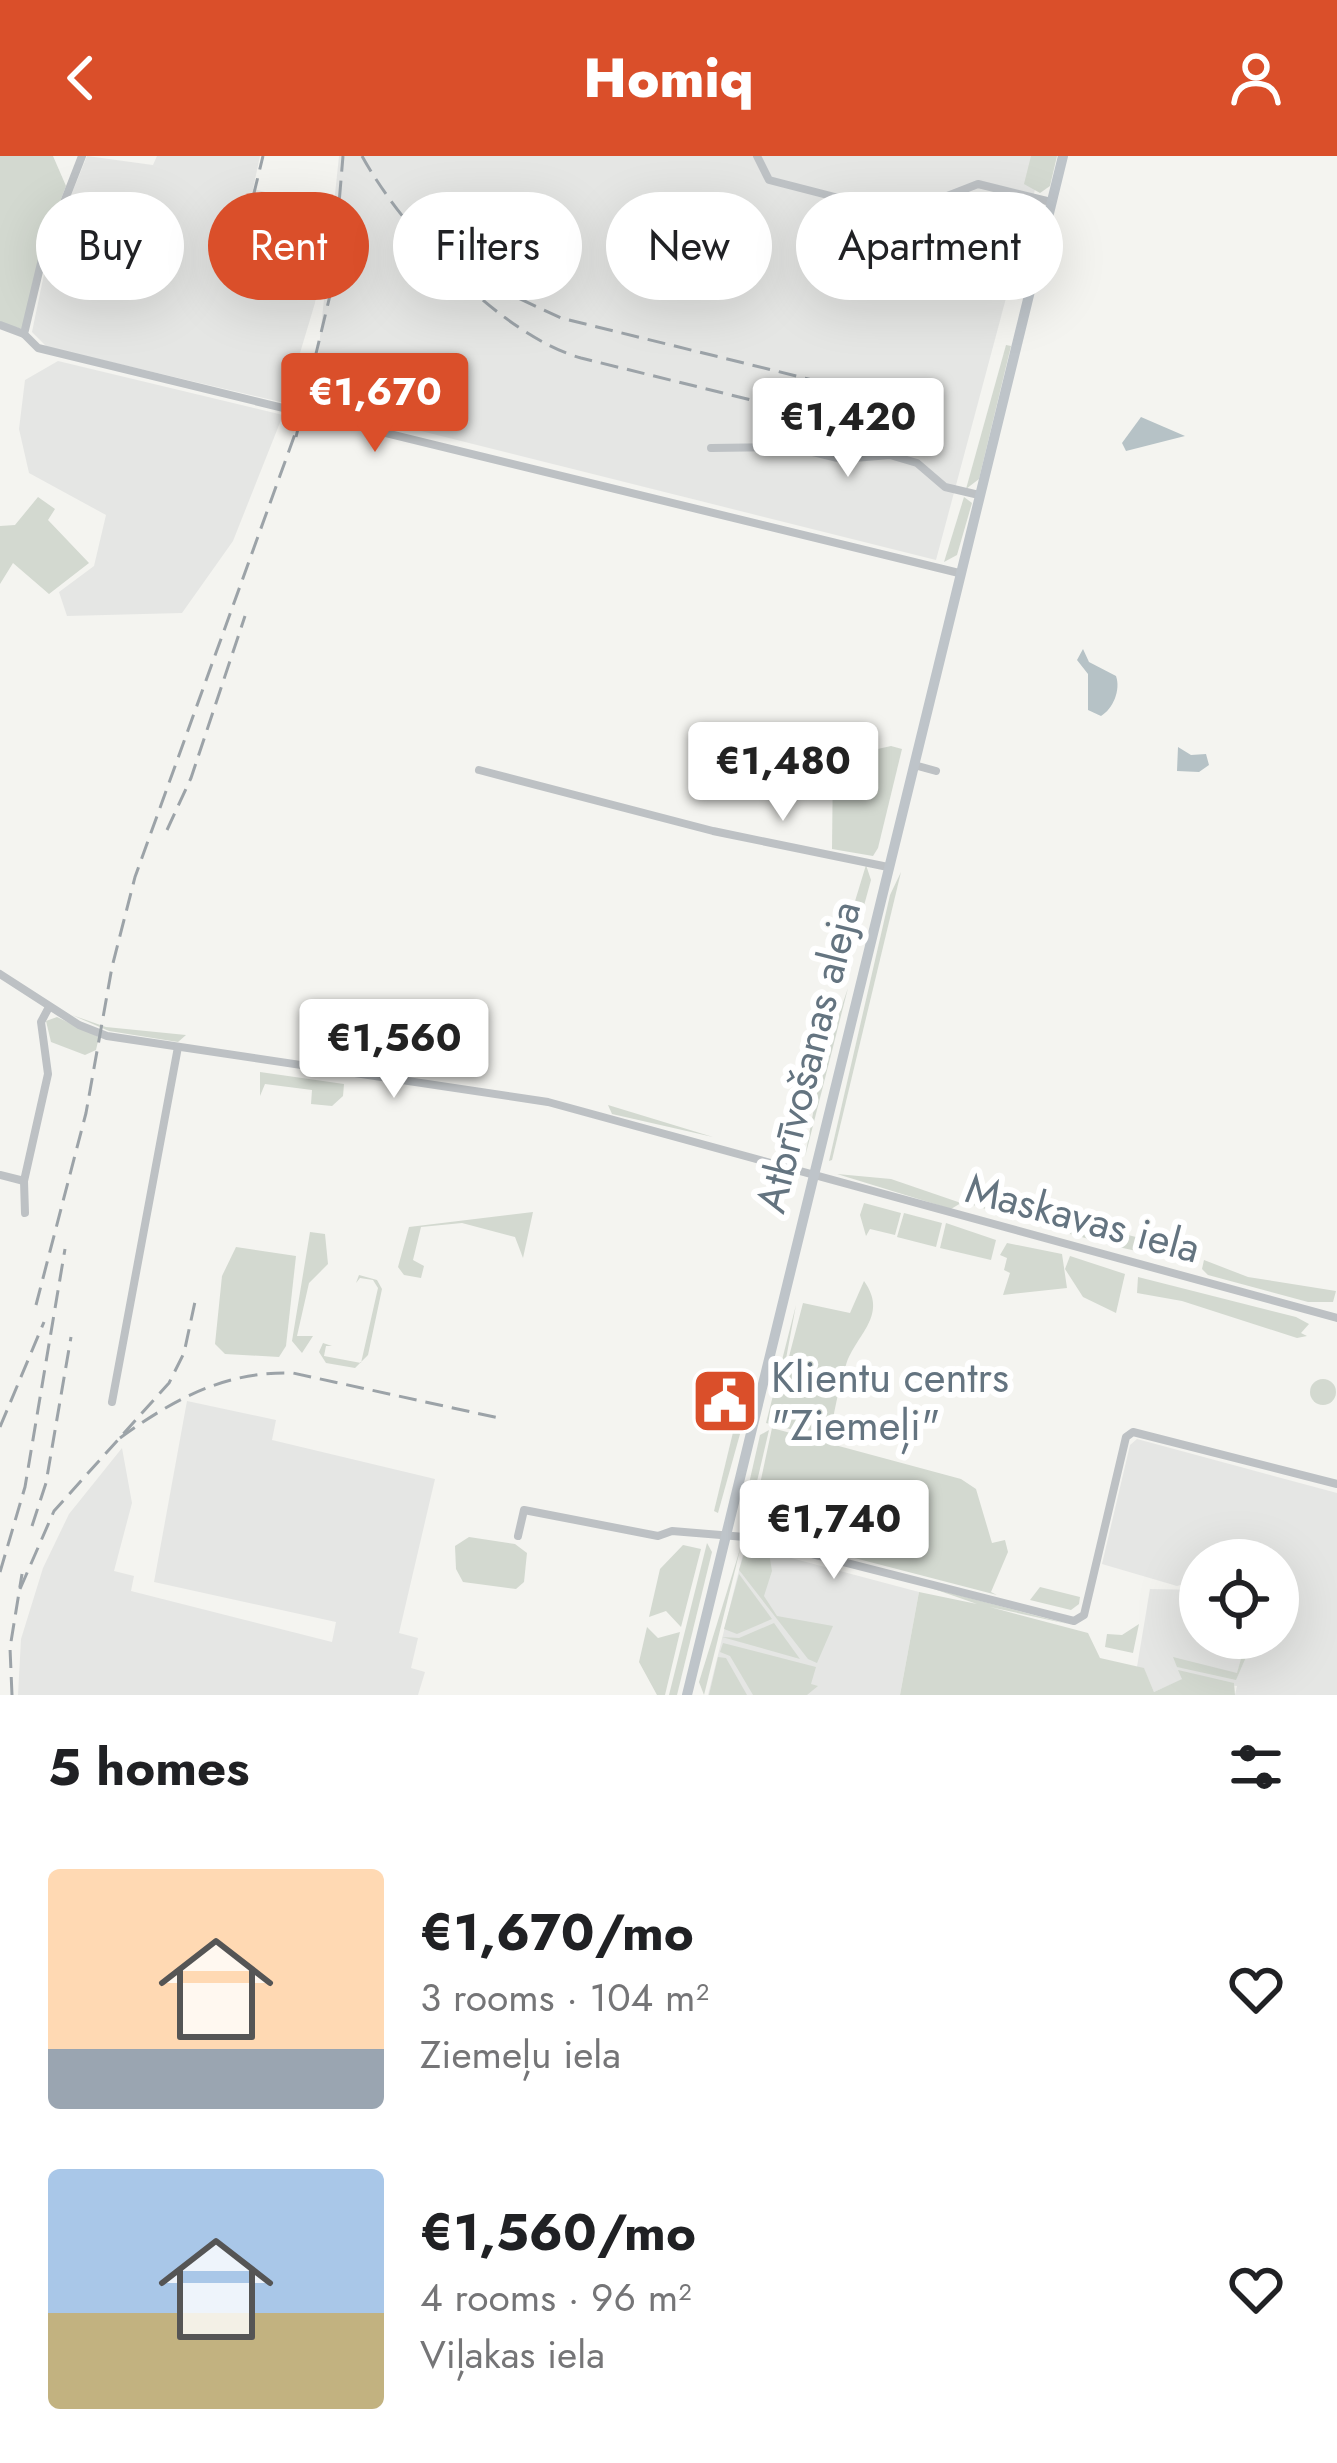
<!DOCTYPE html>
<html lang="en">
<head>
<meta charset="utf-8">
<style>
	body { margin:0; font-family:Jost,sans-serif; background:#f6f6f6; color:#202124; height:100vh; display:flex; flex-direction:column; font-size:45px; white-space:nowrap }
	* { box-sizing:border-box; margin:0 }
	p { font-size:39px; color:#757577 }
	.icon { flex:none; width:66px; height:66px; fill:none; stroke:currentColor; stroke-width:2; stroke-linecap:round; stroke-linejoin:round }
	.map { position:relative; height:1539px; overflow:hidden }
	.drawer { display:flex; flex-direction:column; background:#fff; flex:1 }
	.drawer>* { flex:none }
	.guide { position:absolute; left:36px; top:36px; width:1266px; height:108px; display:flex; gap:24px }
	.controls { position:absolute; left:1179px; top:1383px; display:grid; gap:24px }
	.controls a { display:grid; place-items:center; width:120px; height:120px; border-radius:50%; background:#fff; box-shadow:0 12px 48px #0002; font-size:60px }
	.price { position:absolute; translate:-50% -102px; padding:0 27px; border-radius:12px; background:#fff; color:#222; font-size:39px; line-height:78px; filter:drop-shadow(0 3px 6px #0008) }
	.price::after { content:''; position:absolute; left:50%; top:72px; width:36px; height:27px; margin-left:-18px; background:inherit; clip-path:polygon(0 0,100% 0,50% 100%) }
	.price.current { background:#da4f2a; color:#fff }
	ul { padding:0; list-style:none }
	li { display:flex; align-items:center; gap:36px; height:300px; padding:0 48px }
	li span { display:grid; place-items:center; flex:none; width:336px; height:240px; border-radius:12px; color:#555 }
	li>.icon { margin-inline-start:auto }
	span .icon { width:144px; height:144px; fill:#fffc; stroke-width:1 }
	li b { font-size:51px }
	h2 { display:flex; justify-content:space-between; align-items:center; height:144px; padding:0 48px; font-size:51px }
	.tag { padding:0 42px; border-radius:54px; background:#fff; box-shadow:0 12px 48px #0002; font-size:42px; line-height:108px }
	.tag.current { background:#da4f2a; color:#fff }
	header { display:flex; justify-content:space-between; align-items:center; height:156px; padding:0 48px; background:#da4f2a; color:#fff; font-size:54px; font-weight:800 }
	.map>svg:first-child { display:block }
	.built { fill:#e5e6e4 }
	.green { fill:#d3d9d0 }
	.water { fill:#b6c2c6 }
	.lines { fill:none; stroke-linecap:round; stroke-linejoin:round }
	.street { stroke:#bdc1c4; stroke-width:8 }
	.primary { stroke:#bec4c9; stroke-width:10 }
	.rail { stroke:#9ca3a8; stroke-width:3; stroke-dasharray:18 9; stroke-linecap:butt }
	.labels { text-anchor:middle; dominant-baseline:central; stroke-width:12; stroke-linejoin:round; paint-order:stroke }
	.street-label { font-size:42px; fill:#647480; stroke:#fff }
	.poi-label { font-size:42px; fill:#647480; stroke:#fff; text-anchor:start }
</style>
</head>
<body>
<header><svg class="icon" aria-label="back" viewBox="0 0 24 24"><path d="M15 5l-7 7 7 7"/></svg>Homiq<svg class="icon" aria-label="person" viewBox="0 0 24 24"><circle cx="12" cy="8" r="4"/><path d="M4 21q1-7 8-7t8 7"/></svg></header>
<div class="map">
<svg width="1337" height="1539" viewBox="0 0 1337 1539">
	<rect width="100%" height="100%" fill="#f4f4f0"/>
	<g class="built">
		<path d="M87 0 153 9 157 0H260L253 33 331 52 315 147 285 247 47 191 32 176 49 94Z"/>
		<path d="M339 0H1044L936 404 313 248Z"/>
		<path d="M58 205 283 259 233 385 182 457 67 460 59 436 94 410 106 359 29 317 19 273 25 224Z"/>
		<path d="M187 1245 276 1264 272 1284 435 1323 399 1477 418 1482 411 1512 425 1516 418 1539H18L21 1483 43 1412 69 1358 122 1292 132 1347 114 1415 134 1420 131 1435 332 1486 336 1466 154 1426Z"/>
		<path d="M1137 1283 1337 1337V1539H1235L1237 1530 1183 1523 1154 1536 1144 1513 1137 1511 1150 1433 1200 1434V1482H1278V1431L1296 1434 1297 1428 1278 1423 1273 1400 1227 1389V1404H1200V1423L1177 1430 1102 1408 1130 1289Z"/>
		<path d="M750 1391 919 1436 900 1539H708L744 1394Z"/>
	</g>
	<g class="green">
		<path d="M0 0H53L66 30 44 87 22 173 0 167Z"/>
		<path d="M1031 0H1057L1050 30 1040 37 1024 28Z"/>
		<path d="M1006 189 1011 190 979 323 966 333Z"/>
		<path d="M38 341 55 353 48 364 89 407 49 438 13 407 0 428V370L15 369Z"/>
		<path d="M964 341 972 347 957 399 944 406Z"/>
		<path d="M891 590 902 593 878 692 873 700 832 693 833 603Z"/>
		<path d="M866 709 871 724 845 819 827 809 838 801Z"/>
		<path d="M901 716 832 1004 829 1005 890 739Z"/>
		<path d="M848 832 805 1001 822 908Z"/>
		<path d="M72 859 106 871 186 879 178 886 109 875Z"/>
		<path d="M57 861 99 881 96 894 85 899 51 886 46 865Z"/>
		<path d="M260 916 344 928 343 940 332 950 311 948 312 934 265 928 260 940Z"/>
		<path d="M608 949 713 981 612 958Z"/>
		<path d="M837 1018 891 1023 961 1047 951 1053Z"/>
		<path d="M992 1029 1012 1037 1023 1061 1050 1073 970 1048 971 1030Z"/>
		<path d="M864 1047 901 1057 895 1079 870 1073 866 1080 860 1059Z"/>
		<path d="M533 1056 523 1102 515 1081 462 1067 421 1071 413 1104 424 1110 421 1122 404 1119 398 1111 409 1071Z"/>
		<path d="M904 1057 942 1067 936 1091 897 1081Z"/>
		<path d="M946 1067 996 1084 991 1104 940 1092Z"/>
		<path d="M1063 1071 1089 1076 1096 1071 1168 1089 1167 1096C1154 1104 1086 1081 1062 1076Z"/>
		<path d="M310 1076 325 1078 328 1108 309 1127 297 1180H313L302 1197 292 1185Z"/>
		<path d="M1007 1087 1062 1098 1067 1132 1003 1139 1010 1117 1004 1114 1007 1102 1000 1099Z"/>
		<path d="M236 1091 296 1100 286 1190 279 1201 225 1198 215 1188 222 1120Z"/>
		<path d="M1070 1100 1125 1118 1116 1157 1083 1141 1065 1113Z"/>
		<path d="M1204 1104 1248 1121 1336 1135 1333 1146H1308L1208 1119 1202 1113Z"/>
		<path d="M359 1119 377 1124 382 1133 368 1199 355 1212 326 1207 319 1196 323 1187 332 1190H326L324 1200 361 1207 378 1132 373 1124 360 1122 356 1127Z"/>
		<path d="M1138 1121 1296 1161 1309 1168 1301 1177 1307 1180 1297 1182 1182 1145 1137 1137Z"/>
		<path d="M864 1125C889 1160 856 1178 846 1209 838 1233 834 1259 829 1283L766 1267 796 1149 780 1235 803 1147 850 1157Z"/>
		<circle cx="1323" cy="1236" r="13"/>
		<path d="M735 1268 740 1278 718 1357 714 1355Z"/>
		<path d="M772 1272 961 1323 976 1333 992 1387 1005 1384 1008 1396 991 1436 997 1439 750 1375Z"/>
		<path d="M769 1274 748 1364 741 1363 760 1279Z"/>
		<path d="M469 1381 515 1388 527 1397 524 1426 516 1433 463 1426 456 1413 455 1390Z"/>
		<path d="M707 1387 712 1396 677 1539H669Z"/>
		<path d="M683 1389 701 1393 681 1471 666 1455 649 1461 660 1413Z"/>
		<path d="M741 1390 704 1539 699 1526Z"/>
		<path d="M746 1392 769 1397 772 1415 764 1440 777 1460 833 1470 817 1507 808 1503 739 1414Z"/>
		<path d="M739 1418 772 1463 737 1478 724 1473Z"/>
		<path d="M1040 1431 1080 1441 1079 1448 1071 1454 1030 1444Z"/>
		<path d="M931 1432 1068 1468 990 1451 1088 1477 1100 1502 1144 1512 1154 1536 1182 1523 1178 1514 1234 1527 1235 1539H900L919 1436 977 1448Z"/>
		<path d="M774 1467 800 1503 722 1481 739 1482Z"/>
		<path d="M1139 1468 1133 1497 1105 1491 1107 1478 1122 1479Z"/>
		<path d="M647 1471 658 1482 680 1476 665 1539H657L639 1506Z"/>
		<path d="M723 1487 816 1511 811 1528 818 1530 807 1539H753L730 1500 720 1496Z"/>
		<path d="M1243 1496 1246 1501 1236 1524 1177 1511 1173 1501 1237 1517Z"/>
		<path d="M718 1501 726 1502 747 1539H709Z"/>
	</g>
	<g class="water">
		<path d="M1141 261 1185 280 1126 295 1122 287Z"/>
		<path d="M1083 493 1089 506 1116 520C1121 534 1113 553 1101 560L1088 554V518L1077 504Z"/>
		<path d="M1178 591 1191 599 1206 598 1209 609 1199 616 1177 615Z"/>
	</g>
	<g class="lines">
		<g class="street">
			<path d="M82 0 42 103 24 178 38 192 959 417"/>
			<path d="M757 0 769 24 901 58 978 28 1051 46"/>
			<path d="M0 169 24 178"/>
			<path d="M711 292 792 291 842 303 890 299 917 307 945 331 979 339"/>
			<path d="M914 609 936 615"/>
			<path d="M479 614 713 675 888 711"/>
			<path d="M0 818 79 869 107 880 548 946 1337 1162"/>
			<path d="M0 1019 24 1025"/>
			<path d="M25 1057 24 1025 48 918 41 866 49 851"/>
			<path d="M112 1246 178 891"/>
			<path d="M518 1380 524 1354 658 1380 672 1375 745 1381 1074 1465 1084 1459 1126 1281 1133 1276 1337 1328"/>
		</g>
		<path class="primary" d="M687 1539 1063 0"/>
		<g class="rail">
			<path d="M362 0C402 73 500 179 581 202L877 275"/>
			<path d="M247 66 263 0"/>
			<path d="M452 98 518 142 561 162 898 245"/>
			<path d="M296 281 332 131 343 0"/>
			<path d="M167 674 191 622 245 460"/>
			<path d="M36 1149 86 957 112 811 135 721 299 267"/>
			<path d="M0 1271 44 1166"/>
			<path d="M120 1282C174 1243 225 1215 293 1217L499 1262"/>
			<path d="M32 1370 46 1327 71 1181"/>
			<path d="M0 1416 25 1331 65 1093"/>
			<path d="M20 1433 54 1355 169 1227 184 1197 196 1141"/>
			<path d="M12 1539 10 1492 22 1418"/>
		</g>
	</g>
	<defs>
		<symbol id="civic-square" viewBox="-11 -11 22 22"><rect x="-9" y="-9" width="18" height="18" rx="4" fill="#da4f2a" stroke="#fff"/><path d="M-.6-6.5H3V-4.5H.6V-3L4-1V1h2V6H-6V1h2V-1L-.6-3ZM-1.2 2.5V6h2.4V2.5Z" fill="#fff"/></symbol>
	</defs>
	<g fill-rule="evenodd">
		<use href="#civic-square" x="687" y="1207" width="76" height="76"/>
	</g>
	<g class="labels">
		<g class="street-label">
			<text transform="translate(808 901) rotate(-76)">Atbrīvošanas aleja</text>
			<text transform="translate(1083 1062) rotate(15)">Maskavas iela</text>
		</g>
		<g class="poi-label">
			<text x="771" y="1221">Klientu centrs<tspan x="771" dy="48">"Ziemeļi"</tspan></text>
		</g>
	</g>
</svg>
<div class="controls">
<a><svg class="icon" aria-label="locate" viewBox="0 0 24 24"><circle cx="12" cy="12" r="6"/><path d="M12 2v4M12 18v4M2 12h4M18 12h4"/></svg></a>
</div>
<b class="price current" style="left:375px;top:299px">€1,670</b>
<b class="price" style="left:848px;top:324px">€1,420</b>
<b class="price" style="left:783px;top:668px">€1,480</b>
<b class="price" style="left:394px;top:945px">€1,560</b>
<b class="price" style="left:834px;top:1426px">€1,740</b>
<div class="guide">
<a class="tag">Buy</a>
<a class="tag current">Rent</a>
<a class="tag">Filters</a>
<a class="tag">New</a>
<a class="tag">Apartment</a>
</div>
</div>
<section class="drawer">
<h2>5 homes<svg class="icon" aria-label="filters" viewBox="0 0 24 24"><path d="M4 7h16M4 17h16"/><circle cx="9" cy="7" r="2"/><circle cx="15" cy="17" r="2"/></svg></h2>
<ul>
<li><span style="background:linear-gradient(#ffd9b3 75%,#9aa5b1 0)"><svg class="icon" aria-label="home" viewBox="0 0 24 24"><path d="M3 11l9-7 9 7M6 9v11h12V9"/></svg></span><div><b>€1,670/mo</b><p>3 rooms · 104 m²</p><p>Ziemeļu iela</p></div><svg class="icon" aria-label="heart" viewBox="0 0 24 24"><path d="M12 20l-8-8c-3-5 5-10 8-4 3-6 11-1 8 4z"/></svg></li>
<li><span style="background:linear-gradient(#a9c7e8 60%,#c2b280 0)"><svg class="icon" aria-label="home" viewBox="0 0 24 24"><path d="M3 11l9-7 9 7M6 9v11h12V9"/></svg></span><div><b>€1,560/mo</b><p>4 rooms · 96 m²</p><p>Viļakas iela</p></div><svg class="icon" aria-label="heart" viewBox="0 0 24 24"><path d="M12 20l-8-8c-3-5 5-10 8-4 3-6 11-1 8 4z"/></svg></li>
</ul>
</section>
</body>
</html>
